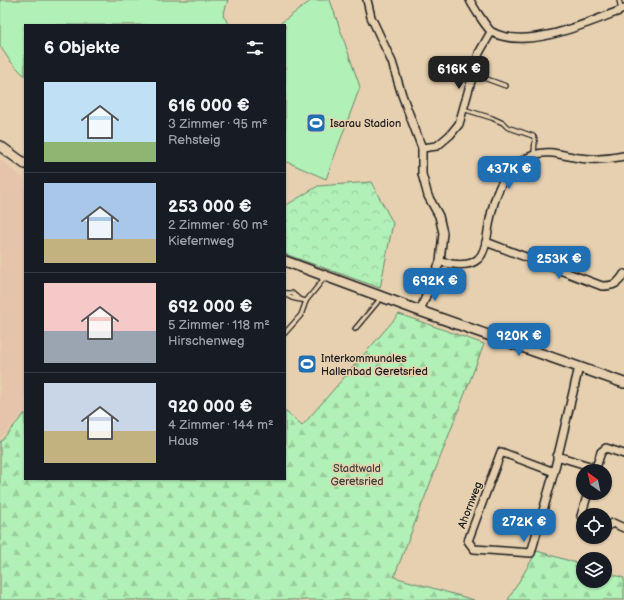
<!DOCTYPE html>
<html lang="de">
<head>
<meta charset="utf-8">
<style>
	body { margin:0; font-family:"Balsamiq Sans",sans-serif; background:#242831; color:#f1f3f6; height:100vh; display:flex; flex-direction:column; font-size:15px; white-space:nowrap }
	* { box-sizing:border-box; margin:0 }
	p { font-size:13px; color:#9ea1a6 }
	.icon { flex:none; width:22px; height:22px; fill:none; stroke:currentColor; stroke-width:2; stroke-linecap:round; stroke-linejoin:round }
	.map { position:relative; flex:1; overflow:hidden }
	.side { position:absolute; left:24px; top:24px; width:262px; height:456px; display:flex; flex-direction:column; background:#171b24; border-radius:0px; box-shadow:0 1px 3px #0004 }
	.side>* { flex:none }
	.needle { width:26px; rotate:327deg }
	.fabs { position:absolute; left:576px; top:464px; display:grid; gap:8px }
	.fabs a { display:grid; place-items:center; width:36px; height:36px; border-radius:50%; background:#171b24; box-shadow:0 1px 3px #0004; font-size:20px }
	.price { position:absolute; translate:-50% -34px; padding:0 9px; border-radius:8px; background:#1f6fb2; color:#fff; font-size:13px; line-height:26px; filter:drop-shadow(0 1px 2px #0008) }
	.price::after { content:''; position:absolute; left:50%; top:24px; width:12px; height:9px; margin-left:-6px; background:inherit; clip-path:polygon(0 0,100% 0,50% 100%) }
	.price.current { background:#222; color:#fff }
	ul { padding:0; list-style:none }
	li { display:flex; align-items:center; gap:12px; height:100px; padding:0 20px }
	li+li { border-top:1px solid #363941 }
	li span { display:grid; place-items:center; flex:none; width:112px; height:80px; border-radius:0px; color:#555 }
	li>.icon { margin-inline-start:auto }
	span .icon { width:48px; height:48px; fill:#fffc; stroke-width:1 }
	li b { font-size:17px }
	h2 { display:flex; justify-content:space-between; align-items:center; height:48px; padding:0 20px; font-size:17px }
	.map>svg:first-child { display:block }
	.built { fill:#e5c4ab }
	.grass { fill:#b1f0b7; stroke:#66866a }
	.forest { fill:url(#forest-firs); stroke:#66866a }
	.park { fill:url(#park-crowns); stroke:#66866a }
	.lines { fill:none; stroke-linecap:round; stroke-linejoin:round }
	.minor-tunnel { stroke:#beac92; stroke-width:7; stroke-dasharray:7 3.5; stroke-linecap:butt }
	.service-casing { stroke:#1c1c1c; stroke-width:6 }
	.minor-casing { stroke:#1c1c1c; stroke-width:10 }
	.tertiary-casing { stroke:#1c1c1c; stroke-width:12 }
	.service { stroke:#e7d0b0; stroke-width:3.5 }
	.minor { stroke:#e7d0b0; stroke-width:7 }
	.tertiary { stroke:#e7d0b0; stroke-width:9 }
	.labels { text-anchor:middle; dominant-baseline:central; stroke-width:3; stroke-linejoin:round; paint-order:stroke }
	.poi-label { font-size:11px; fill:#1c1c1c; stroke:#e7d0b0; text-anchor:start }
	.park-label { font-size:11px; fill:#3a463b; stroke:#e7d0b0 }
	.street-label { font-size:11px; fill:#1c1c1c; stroke:#e7d0b0 }
</style>
</head>
<body>
<div class="map">
<svg width="624" height="600" viewBox="0 0 624 600">
	<defs>
		<pattern id="forest-firs" width="22" height="20" patternUnits="userSpaceOnUse"><rect width="22" height="20" fill="#b1f0b7"/><path d="M5 1l3.5 6h-7zM16 11l3.5 6h-7z" fill="#98cd9d"/></pattern>
		<pattern id="park-crowns" width="20" height="18" patternUnits="userSpaceOnUse"><rect width="20" height="18" fill="#b1f0b7"/><path d="M2 6a3 3 0 1 1 6 0M12 15a3 3 0 1 1 6 0" fill="none" stroke="#98cd9d"/></pattern>
	</defs>
	<rect width="100%" height="100%" fill="#e7d0b0"/>
	<filter id="ink" filterUnits="userSpaceOnUse"><feTurbulence type="fractalNoise" baseFrequency=".025" numOctaves="2"/><feDisplacementMap in="SourceGraphic" scale="8" xChannelSelector="R" yChannelSelector="G"/><feConvolveMatrix kernelMatrix="1 2 1 2 8 2 1 2 1" color-interpolation-filters="sRGB"/></filter>
	<g filter="url(#ink)">
		<path class="built" d="M0 159 25 180V411L0 439Z"/>
		<g class="grass">
			<path d="M0 0H228L223 16 230 25H25V76L10 61 0 46Z"/>
			<path d="M312 0H330L360 87 326 179 285 161V25H278Z"/>
		</g>
		<g class="forest">
			<path d="M399 314 484 344 394 577 474 600H0V442L25 413V479H285V411L302 426Z"/>
			<path d="M537 551 583 565V581H605V572L624 578V600H508Z"/>
		</g>
		<path class="park" d="M371 182 393 223 380 288 285 254V206L318 186Z"/>
		<g class="lines">
			<path class="minor-tunnel" d="M430 286 435 273"/>
			<defs>
				<g id="service">
					<path d="M619 0 621 9"/>
					<path d="M473 74 506 86"/>
					<path d="M463 109 492 118 503 123 507 127 533 136 535 139 534 154"/>
					<path d="M285 293C290 300 299 299 306 301L322 281V275"/>
					<path d="M285 293H292L299 299"/>
					<path d="M355 329 381 298"/>
					<path d="M285 333 301 315 306 301"/>
				</g>
				<g id="minor">
					<path d="M367 0 371 17 392 62 402 95 422 148V174L428 196 439 216 443 233 440 262 435 273"/>
					<path d="M470 0C472 5 488 30 492 32 527 51 590 22 624 9"/>
					<path d="M422 148 437 146 450 135 459 124 479 53 491 32"/>
					<path d="M486 242 602 286C613 286 618 284 624 274"/>
					<path d="M440 262C452 264 468 268 478 259 485 253 487 239 488 231 493 199 501 167 534 155 548 149 564 156 579 158 593 160 610 159 624 156"/>
					<path d="M420 311 430 286"/>
					<path d="M557 456 596 468"/>
					<path d="M595 471 601 452 606 448 624 454"/>
					<path d="M554 472 501 452 468 541 474 549 531 553 554 472 579 367"/>
					<path d="M583 516H581L588 493"/>
					<path d="M605 525 607 526 613 523 624 528"/>
				</g>
				<g id="tertiary">
					<path d="M0 146 25 164"/>
					<path d="M285 261 420 311 624 383"/>
				</g>
			</defs>
			<use href="#service" class="service-casing"/>
			<use href="#minor" class="minor-casing"/>
			<use href="#tertiary" class="tertiary-casing"/>
			<use href="#service" class="service"/>
			<use href="#minor" class="minor"/>
			<use href="#tertiary" class="tertiary"/>
		</g>
	</g>
	<defs>
		<symbol id="stadium-square" viewBox="-11 -11 22 22"><rect x="-9" y="-9" width="18" height="18" rx="4" fill="#1f6fb2" stroke="#e7d0b0"/><path d="M0-5a6.5 5 0 1 0 0 10a6.5 5 0 1 0 0-10ZM-3.5-1.8h7v3.6h-7Z" fill="#fff"/></symbol>
	</defs>
	<g fill-rule="evenodd">
		<use href="#stadium-square" x="305" y="112" width="22" height="22"/>
		<use href="#stadium-square" x="296" y="353" width="22" height="22"/>
	</g>
	<g class="labels">
		<g class="poi-label">
			<text x="330" y="123">Isarau Stadion</text>
			<text x="321" y="358">Interkommunales<tspan x="321" dy="13">Hallenbad Geretsried</tspan></text>
		</g>
		<g class="park-label">
			<text x="357" y="468">Stadtwald<tspan x="357" dy="13">Geretsried</tspan></text>
		</g>
		<g class="street-label">
			<text transform="translate(470 505) rotate(-69)">Ahornweg</text>
		</g>
	</g>
</svg>
<div class="fabs">
<a><svg class="needle" viewBox="-14 -14 28 28"><path d="M0-13l5 13h-10z" fill="#e53935"/><path d="M0 13l5-13h-10z" fill="#9ea1a6"/></svg></a>
<a><svg class="icon" aria-label="locate" viewBox="0 0 24 24"><circle cx="12" cy="12" r="6"/><path d="M12 2v4M12 18v4M2 12h4M18 12h4"/></svg></a>
<a><svg class="icon" aria-label="layers" viewBox="0 0 24 24"><path d="M12 4l9 5-9 5-9-5zM3 14l9 5 9-5"/></svg></a>
</div>
<b class="price current" style="left:459px;top:90px">616K €</b>
<b class="price" style="left:509px;top:190px">437K €</b>
<b class="price" style="left:559px;top:280px">253K €</b>
<b class="price" style="left:435px;top:302px">692K €</b>
<b class="price" style="left:519px;top:357px">920K €</b>
<b class="price" style="left:524px;top:543px">272K €</b>
<section class="side">
<h2>6 Objekte<svg class="icon" aria-label="filters" viewBox="0 0 24 24"><path d="M4 7h16M4 17h16"/><circle cx="9" cy="7" r="2"/><circle cx="15" cy="17" r="2"/></svg></h2>
<ul>
<li><span style="background:linear-gradient(#bfe0f5 75%,#8fb573 0)"><svg class="icon" aria-label="home" viewBox="0 0 24 24"><path d="M3 11l9-7 9 7M6 9v11h12V9"/></svg></span><div><b>616 000 €</b><p>3 Zimmer · 95 m²</p><p>Rehsteig</p></div></li>
<li><span style="background:linear-gradient(#a9c7e8 70%,#c2b280 0)"><svg class="icon" aria-label="home" viewBox="0 0 24 24"><path d="M3 11l9-7 9 7M6 9v11h12V9"/></svg></span><div><b>253 000 €</b><p>2 Zimmer · 60 m²</p><p>Kiefernweg</p></div></li>
<li><span style="background:linear-gradient(#f6c9c9 60%,#9aa5b1 0)"><svg class="icon" aria-label="home" viewBox="0 0 24 24"><path d="M3 11l9-7 9 7M6 9v11h12V9"/></svg></span><div><b>692 000 €</b><p>5 Zimmer · 118 m²</p><p>Hirschenweg</p></div></li>
<li><span style="background:linear-gradient(#c9d6e8 60%,#c2b280 0)"><svg class="icon" aria-label="home" viewBox="0 0 24 24"><path d="M3 11l9-7 9 7M6 9v11h12V9"/></svg></span><div><b>920 000 €</b><p>4 Zimmer · 144 m²</p><p>Haus</p></div></li>
</ul>
</section>
</div>
</body>
</html>
